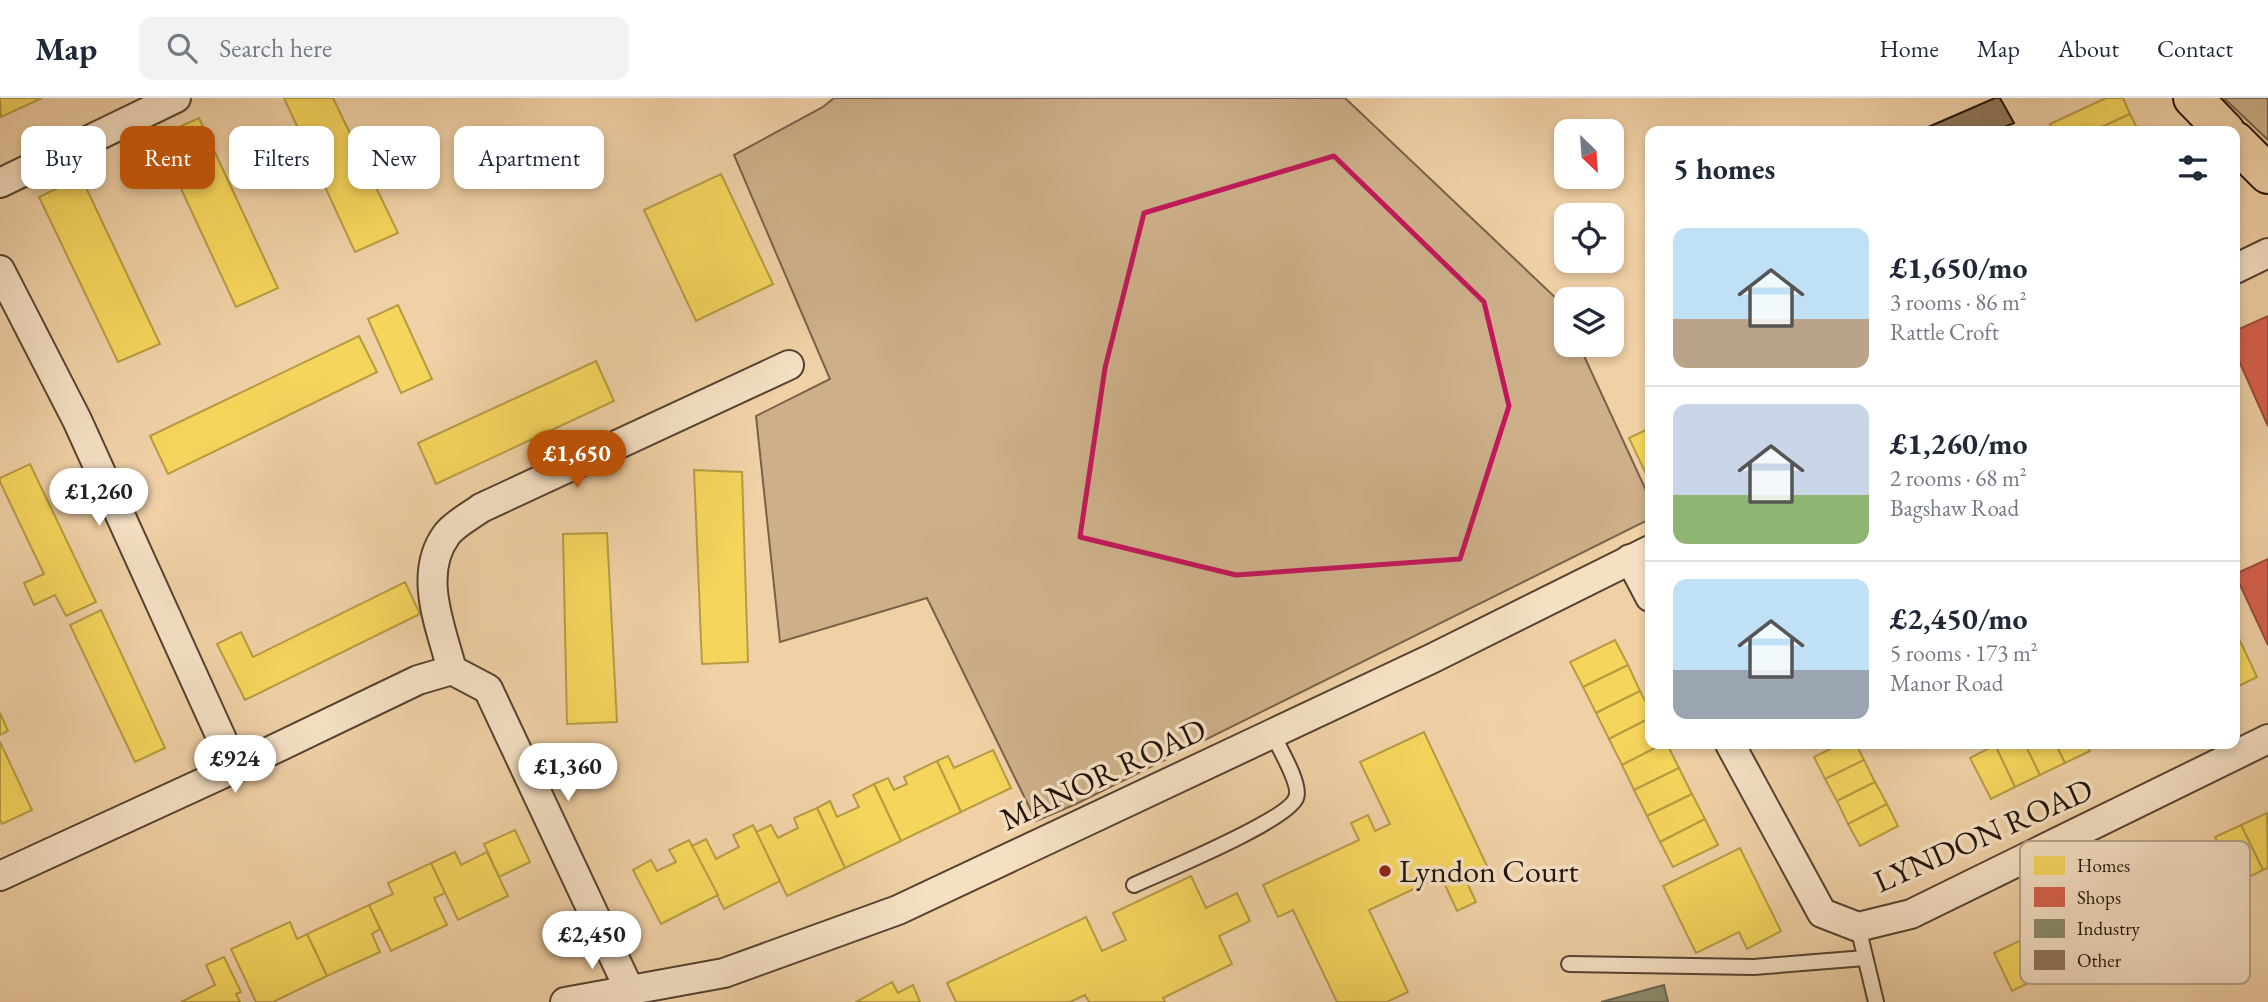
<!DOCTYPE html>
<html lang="en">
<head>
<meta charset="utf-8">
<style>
	body { margin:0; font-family:"EB Garamond",serif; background:#f2f2f3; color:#1f2937; height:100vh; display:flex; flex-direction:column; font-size:26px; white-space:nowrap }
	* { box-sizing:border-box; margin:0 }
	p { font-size:23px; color:#747a83 }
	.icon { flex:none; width:38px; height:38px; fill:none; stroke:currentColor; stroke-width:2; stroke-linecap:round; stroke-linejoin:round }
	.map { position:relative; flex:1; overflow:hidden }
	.side { position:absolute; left:1645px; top:28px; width:595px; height:623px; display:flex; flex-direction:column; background:#fff; border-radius:14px; box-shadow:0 4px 10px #0003 }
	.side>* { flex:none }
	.top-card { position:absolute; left:21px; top:28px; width:665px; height:63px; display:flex; gap:14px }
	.needle { width:46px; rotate:155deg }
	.controls { position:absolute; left:1554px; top:21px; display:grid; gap:14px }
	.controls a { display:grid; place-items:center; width:70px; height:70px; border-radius:14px; background:#fff; box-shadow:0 4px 10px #0003; font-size:35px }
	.price { position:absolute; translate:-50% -60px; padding:0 16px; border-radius:24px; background:#fff; color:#222; font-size:23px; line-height:46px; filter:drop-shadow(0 2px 4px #0008) }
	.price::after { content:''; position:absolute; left:50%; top:42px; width:21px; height:16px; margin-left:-10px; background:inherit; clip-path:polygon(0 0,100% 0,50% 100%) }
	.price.selected { background:#b45309; color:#fff }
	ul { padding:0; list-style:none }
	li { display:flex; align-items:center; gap:21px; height:175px; padding:0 28px }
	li+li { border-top:2px solid #e0e1e3 }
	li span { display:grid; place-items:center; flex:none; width:196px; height:140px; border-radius:14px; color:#555 }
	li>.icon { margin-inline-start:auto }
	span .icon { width:84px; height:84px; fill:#fffc; stroke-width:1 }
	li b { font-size:30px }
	h2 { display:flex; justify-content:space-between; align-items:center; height:84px; padding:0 28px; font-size:30px }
	.tag { padding:0 24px; border-radius:14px; background:#fff; box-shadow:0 4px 10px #0003; font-size:24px; line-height:63px }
	.tag.selected { background:#b45309; color:#fff }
	header { display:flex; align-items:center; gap:42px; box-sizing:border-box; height:98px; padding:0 35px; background:#fff; border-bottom:2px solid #e0e1e3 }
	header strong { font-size:33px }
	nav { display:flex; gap:38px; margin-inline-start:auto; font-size:24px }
	.search { width:490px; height:63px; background:#f2f2f3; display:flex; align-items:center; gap:18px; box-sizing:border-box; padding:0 24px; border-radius:14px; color:#747a83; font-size:26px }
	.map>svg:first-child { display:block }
	.green { fill:#cdb08a; stroke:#77624a; stroke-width:2 }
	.homes { fill:#f6d55c; stroke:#b69b43; stroke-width:2 }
	.shops { fill:#d6604d; stroke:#a04939; stroke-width:2 }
	.industry { fill:#8c8c6e; stroke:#6c6850; stroke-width:2 }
	.building { fill:#8d765a; stroke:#211409; stroke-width:2 }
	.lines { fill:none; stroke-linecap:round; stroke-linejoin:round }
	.service-casing { stroke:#554330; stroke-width:18 }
	.minor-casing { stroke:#554330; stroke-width:32 }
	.primary-casing { stroke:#211409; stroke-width:42 }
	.service { stroke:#f5e0c4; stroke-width:14 }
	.minor { stroke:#f5e0c4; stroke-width:28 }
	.primary { stroke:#f0d0a5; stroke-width:38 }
	.marked { fill:none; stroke:#c2185b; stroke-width:5; stroke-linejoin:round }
	.poi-dot { fill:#8f2418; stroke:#f5e0c4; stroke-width:2.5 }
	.labels { text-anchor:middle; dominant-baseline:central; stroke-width:7; stroke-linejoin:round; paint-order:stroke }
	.street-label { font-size:32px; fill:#211409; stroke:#f5e0c4 }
	.poi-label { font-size:32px; fill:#211409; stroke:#f5e0c4; text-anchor:start }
	.key { fill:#f5e0c4; stroke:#b5a38c; stroke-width:2 }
	.key-label { font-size:19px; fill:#211409 }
</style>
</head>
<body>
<header>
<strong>Map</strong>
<div class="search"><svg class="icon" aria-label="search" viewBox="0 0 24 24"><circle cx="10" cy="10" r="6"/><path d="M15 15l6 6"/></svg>Search here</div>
<nav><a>Home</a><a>Map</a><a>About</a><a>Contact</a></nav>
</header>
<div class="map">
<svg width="2268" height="904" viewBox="0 0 2268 904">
	<rect width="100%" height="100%" fill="#f0d0a5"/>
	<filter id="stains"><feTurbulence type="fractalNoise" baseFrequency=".00286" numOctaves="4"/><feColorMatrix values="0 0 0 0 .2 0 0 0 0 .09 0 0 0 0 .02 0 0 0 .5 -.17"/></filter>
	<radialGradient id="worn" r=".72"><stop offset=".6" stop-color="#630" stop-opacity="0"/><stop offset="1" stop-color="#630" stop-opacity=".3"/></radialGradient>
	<g class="green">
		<path d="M834 0H1345L1559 203 1566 219V247H1579L1650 401V421L1076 706 1036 723 927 500 780 544 756 318 830 281 734 57 823 9Z"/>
		<path d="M2224 0H2268V42L2226 2Z"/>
	</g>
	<g class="homes">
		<path d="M0 0H42L1 19Z"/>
		<path d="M284 0H333L398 135 355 154Z"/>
		<path d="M2106 0H2123L2130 16 2093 33H2053L2050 26Z"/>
		<path d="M2130 16 2138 32 2134 33H2093Z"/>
		<path d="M199 20 278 190 236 209 157 39Z"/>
		<path d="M721 76 773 186 696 223 644 112Z"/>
		<path d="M81 79 160 246 118 264 39 99Z"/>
		<path d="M398 207 432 281 401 295 368 221Z"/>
		<path d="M359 238 377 274 168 376 150 338Z"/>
		<path d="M596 263 614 303 436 386 418 345Z"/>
		<path d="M1650 330V378L1648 380 1629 340Z"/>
		<path d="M30 366 96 504 66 518 55 497 34 507 24 485 44 476 0 384V380Z"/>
		<path d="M694 372 742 374 748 564 702 566Z"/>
		<path d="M607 435 617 624 567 626 563 436Z"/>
		<path d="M405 484 420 516 245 602 217 546 241 534 253 559Z"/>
		<path d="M101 512 165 650 135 664 70 527Z"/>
		<path d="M2235 532 2257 579 2237 589 2235 585Z"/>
		<path d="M1615 542 1628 567 1583 589 1570 564Z"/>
		<path d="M1628 567 1640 593 1596 615 1583 589Z"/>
		<path d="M1640 593 1650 612V620L1609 641 1596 615Z"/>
		<path d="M0 615 8 633 0 637Z"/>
		<path d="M1650 620V646H1663L1622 667 1609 641Z"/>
		<path d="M1424 634 1487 768 1464 778 1476 804 1457 813 1441 778 1369 812 1408 894 1387 904H1337L1293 812 1278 819 1263 787 1359 742 1351 725 1368 717 1375 733 1390 726 1360 664Z"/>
		<path d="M0 644 32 712 2 726 0 722Z"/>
		<path d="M1663 646H1667L1679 670 1634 692 1622 667Z"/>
		<path d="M1840 646H1856L1864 662 1825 681 1814 659Z"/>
		<path d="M1998 646H2025L2040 677 2015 689 1995 647Z"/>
		<path d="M2025 646H2056L2065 665 2040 677Z"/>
		<path d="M2056 646H2086L2090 653 2065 665Z"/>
		<path d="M1995 647 2015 689 1991 701 1970 660Z"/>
		<path d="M993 652 1011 690 961 714 937 663 948 658 954 670Z"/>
		<path d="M1864 662 1875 684 1837 703 1825 681Z"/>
		<path d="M937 663 961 714 901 743 874 686 888 680 894 692 907 686 904 679Z"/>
		<path d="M1679 670 1692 696 1647 718 1634 692Z"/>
		<path d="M1875 684 1887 706 1848 726 1837 703Z"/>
		<path d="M874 686 901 743 845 770 817 710 830 703 837 719 859 709 853 697Z"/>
		<path d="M1692 696 1705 721 1660 744 1647 718Z"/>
		<path d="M1887 706 1898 728 1860 748 1848 726Z"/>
		<path d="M817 710 845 770 787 798 756 734 771 727 778 740 798 730 794 720Z"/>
		<path d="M2267 715 2268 770 2263 772 2241 727Z"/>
		<path d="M1705 721 1718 747 1673 769 1660 744Z"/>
		<path d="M753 727 780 783 724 811 692 748 706 741 716 761 739 749 733 737Z"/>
		<path d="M2241 727 2263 772 2237 785 2215 739Z"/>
		<path d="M515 732 530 764 499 779 484 746Z"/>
		<path d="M689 742 718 797 661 826 633 772 651 762 657 773 676 764 669 752Z"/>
		<path d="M1740 750 1781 833 1747 851 1739 834 1696 855 1663 788Z"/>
		<path d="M455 754 461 767 487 754 508 798 458 822 431 765Z"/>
		<path d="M431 765 445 795 434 800 447 827 391 853 369 807 393 796 388 785Z"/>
		<path d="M1191 778 1206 810 1237 795 1250 823 1219 838 1232 866 1163 900 1165 904H1089L1085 897 1070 904H956L947 885 1086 819 1102 853 1126 842 1113 815Z"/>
		<path d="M369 807 380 831 372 836 380 854 327 878 307 836Z"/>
		<path d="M290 824 297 841 307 836 327 878 273 904H256L231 851Z"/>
		<path d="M2045 831 2063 868 2037 881 2019 843Z"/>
		<path d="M2019 843 2037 881 2012 893 1994 855Z"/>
		<path d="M224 859 241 894 236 896 240 904H181L215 887 206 867Z"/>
		<path d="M892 884 898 895 913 887 920 904H856Z"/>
	</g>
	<g class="shops">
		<path d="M2268 218V328L2235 254V233Z"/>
		<path d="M2268 461V547L2235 476Z"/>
	</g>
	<path class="industry" d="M1664 887 1668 904H1601Z"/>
	<path class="building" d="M1995 0H2000L2014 25 1995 33H1919Z"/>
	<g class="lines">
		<defs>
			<g id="service">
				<path d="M1134 787C1162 774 1287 723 1296 700 1302 687 1278 648 1272 635"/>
				<path d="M1858 829 1876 904"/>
				<path d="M1569 866 1754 869 1865 860"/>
			</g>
			<g id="minor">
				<path d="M0 85 176 0"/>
				<path d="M2235 171 2268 155"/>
				<path d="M0 172 77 322 235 670"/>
				<path d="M1630 461 1650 499"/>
				<path d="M1730 646 1822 815 1858 829 1911 816 2268 641"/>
				<path d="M0 778 235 670 418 582 452 572"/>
				<path d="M629 891 488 591 452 572C441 529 417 476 447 436 455 426 470 418 481 410L789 267"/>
				<path d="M565 904 724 875 898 812 1433 560 1650 452"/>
			</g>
			<g id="primary">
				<path d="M2193 0 2225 33"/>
				<path d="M2235 43 2268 76"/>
			</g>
		</defs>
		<use href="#service" class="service-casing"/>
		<use href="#minor" class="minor-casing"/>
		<use href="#primary" class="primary-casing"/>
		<use href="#service" class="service"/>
		<use href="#minor" class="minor"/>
		<use href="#primary" class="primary"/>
	</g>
	<path class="marked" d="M1334 58 1484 204 1509 308 1460 461 1236 477 1080 439 1105 270 1144 115Z"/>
	<circle class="poi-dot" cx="1385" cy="773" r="7"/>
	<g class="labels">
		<g class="street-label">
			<text transform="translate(1103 676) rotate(-25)">MANOR ROAD</text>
			<text transform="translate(1983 737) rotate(-24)">LYNDON ROAD</text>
		</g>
		<g class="poi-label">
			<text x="1399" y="773">Lyndon Court</text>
		</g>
	</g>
	<rect x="2020" y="743" width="230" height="143" rx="10" class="key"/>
	<rect x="2034" y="758" width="31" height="19" fill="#f6d55c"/>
	<rect x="2034" y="789" width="31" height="20" fill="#d6604d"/>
	<rect x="2034" y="821" width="31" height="19" fill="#8c8c6e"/>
	<rect x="2034" y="852" width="31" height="20" fill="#8d765a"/>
	<g class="key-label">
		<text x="2077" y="774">Homes</text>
		<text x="2077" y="806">Shops</text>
		<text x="2077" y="837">Industry</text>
		<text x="2077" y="869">Other</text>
	</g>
	<rect width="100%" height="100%" filter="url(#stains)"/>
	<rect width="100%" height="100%" fill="url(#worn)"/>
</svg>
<div class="controls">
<a><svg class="needle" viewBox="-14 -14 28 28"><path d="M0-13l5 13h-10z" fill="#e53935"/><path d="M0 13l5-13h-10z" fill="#747a83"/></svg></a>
<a><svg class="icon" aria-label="locate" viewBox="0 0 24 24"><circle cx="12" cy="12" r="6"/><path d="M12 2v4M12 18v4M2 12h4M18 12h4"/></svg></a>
<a><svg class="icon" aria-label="layers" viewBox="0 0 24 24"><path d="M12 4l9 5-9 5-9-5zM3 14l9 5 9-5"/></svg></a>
</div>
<b class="price selected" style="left:577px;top:392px">£1,650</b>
<b class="price" style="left:99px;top:430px">£1,260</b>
<b class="price" style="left:235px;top:697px">£924</b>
<b class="price" style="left:568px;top:705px">£1,360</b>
<b class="price" style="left:592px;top:873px">£2,450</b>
<div class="top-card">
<a class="tag">Buy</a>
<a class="tag selected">Rent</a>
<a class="tag">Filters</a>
<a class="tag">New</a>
<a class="tag">Apartment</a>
</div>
<section class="side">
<h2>5 homes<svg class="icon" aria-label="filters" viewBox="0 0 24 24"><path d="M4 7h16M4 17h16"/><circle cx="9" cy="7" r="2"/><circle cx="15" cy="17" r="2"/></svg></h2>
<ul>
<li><span style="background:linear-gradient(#bfe0f5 65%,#b9a48a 0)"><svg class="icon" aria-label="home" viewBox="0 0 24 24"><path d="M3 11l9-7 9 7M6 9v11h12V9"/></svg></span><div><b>£1,650/mo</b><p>3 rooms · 86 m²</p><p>Rattle Croft</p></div></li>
<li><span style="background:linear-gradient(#c9d6e8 65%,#8fb573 0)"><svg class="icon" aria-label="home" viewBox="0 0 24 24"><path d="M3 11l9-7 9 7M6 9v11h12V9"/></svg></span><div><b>£1,260/mo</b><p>2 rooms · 68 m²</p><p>Bagshaw Road</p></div></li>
<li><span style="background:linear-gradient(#bfe0f5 65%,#9aa5b1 0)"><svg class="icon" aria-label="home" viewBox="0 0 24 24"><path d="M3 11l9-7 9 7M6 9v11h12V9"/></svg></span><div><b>£2,450/mo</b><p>5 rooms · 173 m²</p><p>Manor Road</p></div></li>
</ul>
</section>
</div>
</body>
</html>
